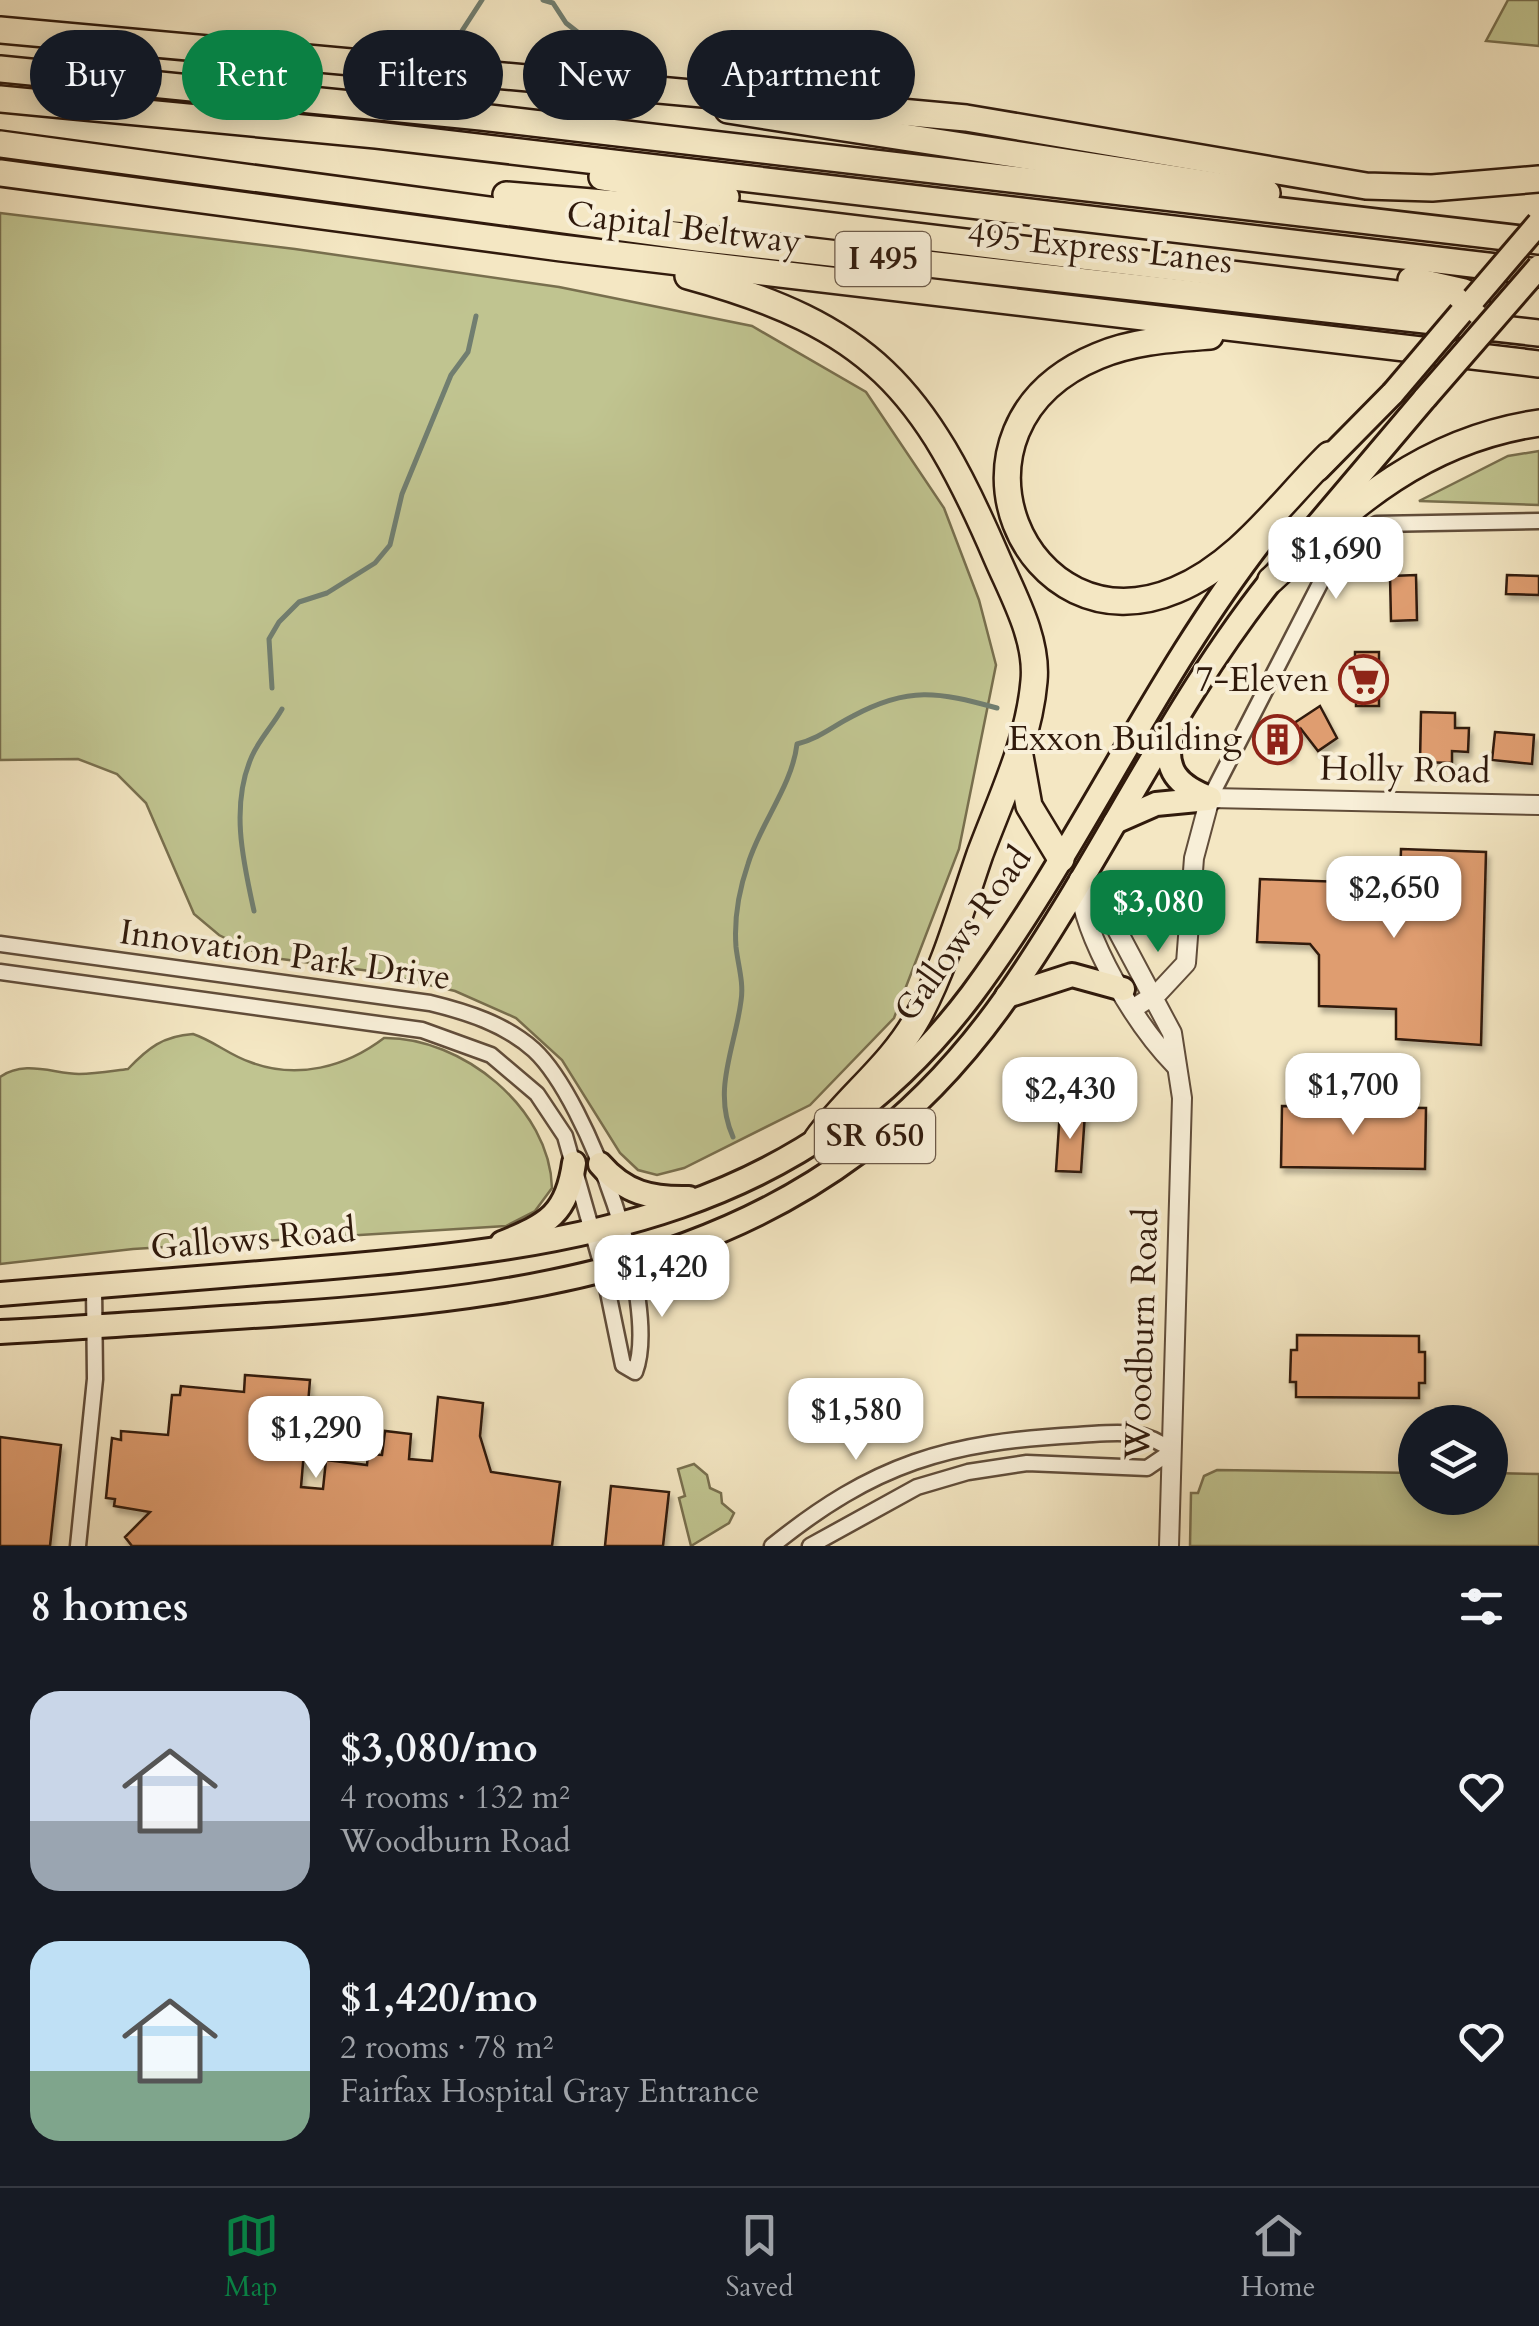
<!DOCTYPE html>
<html lang="en">
<head>
<meta charset="utf-8">
<style>
	body { margin:0; font-family:Cardo,serif; background:#242831; color:#f1f3f6; height:100vh; display:flex; flex-direction:column; font-size:38px; white-space:nowrap }
	* { box-sizing:border-box; margin:0 }
	p { font-size:32px; color:#9ea1a6 }
	.icon { flex:none; width:55px; height:55px; fill:none; stroke:currentColor; stroke-width:2; stroke-linecap:round; stroke-linejoin:round }
	.map { position:relative; height:1546px; overflow:hidden }
	.panel { display:flex; flex-direction:column; background:#171b24; flex:1 }
	.panel>* { flex:none }
	.hud { position:absolute; left:30px; top:30px; width:1000px; height:90px; display:flex; gap:20px }
	.controls { position:absolute; left:1398px; top:1405px; display:grid; gap:20px }
	.controls a { display:grid; place-items:center; width:110px; height:110px; border-radius:50%; background:#171b24; box-shadow:0 5px 25px #0003; font-size:50px }
	.price { position:absolute; translate:-50% -85px; padding:0 22px; border-radius:20px; background:#fff; color:#222; font-size:32px; line-height:65px; filter:drop-shadow(0 2px 5px #0008) }
	.price::after { content:''; position:absolute; left:50%; top:60px; width:30px; height:22px; margin-left:-15px; background:inherit; clip-path:polygon(0 0,100% 0,50% 100%) }
	.price.current { background:#0b8043; color:#fff }
	ul { padding:0; list-style:none }
	li { display:flex; align-items:center; gap:30px; height:250px; padding:0 30px }
	li span { display:grid; place-items:center; flex:none; width:280px; height:200px; border-radius:30px; color:#555 }
	li>.icon { margin-inline-start:auto }
	span .icon { width:120px; height:120px; fill:#fffc; stroke-width:1 }
	li b { font-size:42px }
	h2 { display:flex; justify-content:space-between; align-items:center; height:120px; padding:0 30px; font-size:42px }
	.tag { padding:0 35px; border-radius:45px; background:#171b24; box-shadow:0 5px 25px #0003; font-size:35px; line-height:90px }
	.tag.current { background:#0b8043; color:#fff }
	.dock { display:flex; justify-content:space-around; align-items:center; height:140px; border-top:2px solid #363941; background:#171b24; font-size:28px; color:#9ea1a6 }
	.dock a { display:grid; justify-items:center; gap:5px }
	.dock .current { color:#0b8043 }
	.map>svg:first-child { display:block }
	.green { fill:#c0c490; stroke:#786f4e; stroke-width:2.5 }
	.lines { fill:none; stroke-linecap:round; stroke-linejoin:round }
	.stream { stroke:#717e70; stroke-width:5 }
	.building { fill:#df9d70; stroke:#301a0c; stroke-width:2.5; filter:url(#shadow) }
	.minor-casing { stroke:#614d3a; stroke-width:19 }
	.tertiary-casing { stroke:#614d3a; stroke-width:22 }
	.primary-casing { stroke:#301a0c; stroke-width:28 }
	.motorway-casing { stroke:#301a0c; stroke-width:30 }
	.minor { stroke:#f8efd8; stroke-width:14 }
	.tertiary { stroke:#f8efd8; stroke-width:18 }
	.primary { stroke:#f4e7c3; stroke-width:22 }
	.motorway { stroke:#f4e7c3; stroke-width:25 }
	.primary-bridge-casing { stroke:#301a0c; stroke-width:28; stroke-linecap:butt }
	.primary-bridge { stroke:#f4e7c3; stroke-width:22 }
	.labels { text-anchor:middle; dominant-baseline:central; stroke-width:8; stroke-linejoin:round; paint-order:stroke }
	.shield { fill:#f8efd8; stroke:#6c5a49; stroke-width:2.5 }
	.shield-label { font-size:32px; font-weight:bold; fill:#301a0c }
	.street-label { font-size:35px; fill:#301a0c; stroke:#f8efd8 }
	.poi-label { font-size:35px; fill:#301a0c; stroke:#f8efd8; text-anchor:end }
</style>
</head>
<body>
<div class="map">
<svg width="1539" height="1546" viewBox="0 0 1539 1546">
	<defs>
		<filter id="shadow"><feDropShadow dx="3" dy="5.5" stdDeviation="2.5" flood-color="#0004"/></filter>
	</defs>
	<rect width="100%" height="100%" fill="#f4e7c3"/>
	<filter id="stains"><feTurbulence type="fractalNoise" baseFrequency=".002" numOctaves="4"/><feColorMatrix values="0 0 0 0 .2 0 0 0 0 .09 0 0 0 0 .02 0 0 0 .5 -.17"/></filter>
	<radialGradient id="worn" r=".72"><stop offset=".6" stop-color="#630" stop-opacity="0"/><stop offset="1" stop-color="#630" stop-opacity=".3"/></radialGradient>
	<g class="green">
		<path d="M1508 0H1539V46L1486 41Z"/>
		<path d="M0 213 295 249 559 287 752 326 866 392 944 508 979 600 996 665 959 849 894 1018 810 1105 684 1168 657 1175 638 1170 620 1153 562 1060 516 1018 455 991 370 971 274 958 247 949 219 935 194 914 146 803 117 774 78 759 0 760Z"/>
		<path d="M1539 451V505L1419 501 1508 456Z"/>
		<path d="M193 1034C214 1041 229 1055 250 1062 297 1080 346 1067 384 1038 462 1037 550 1108 552 1188L535 1211 506 1226 133 1249 0 1264V1077C24 1060 52 1073 79 1074 96 1074 112 1071 128 1069 148 1048 163 1036 193 1034Z"/>
		<path d="M694 1464 707 1475 710 1488 721 1493 722 1503 734 1513 729 1523 691 1546 679 1498 685 1496 678 1469Z"/>
		<path d="M1217 1470 1415 1473V1498H1490V1473L1539 1474V1546H1190L1191 1493H1198L1204 1476Z"/>
	</g>
	<g class="lines">
		<g class="stream">
			<path d="M543 0 553 3 566 23 598 48"/>
			<path d="M458 37 482 0"/>
			<path d="M272 688 269 639 279 622 299 602 327 593 375 563 390 545 402 494 451 375 468 352 476 316"/>
			<path d="M254 911C243 861 230 805 252 756 259 740 273 725 282 709"/>
			<path d="M733 1137C712 1090 735 1048 741 1001 744 983 738 965 736 947 734 920 739 890 748 864 761 822 792 786 797 744 820 738 833 726 853 716 909 686 938 692 997 708"/>
		</g>
	</g>
	<g class="building">
		<path d="M1416 575 1417 620 1391 621 1390 576Z"/>
		<path d="M1507 575 1539 576V595L1506 594Z"/>
		<path d="M1355 652H1379V706H1356V693H1349V666H1355Z"/>
		<path d="M1320 706 1337 738 1318 751 1301 729 1290 757 1256 743 1265 720 1285 729Z"/>
		<path d="M1421 712 1455 713V728H1469L1468 752 1452 751V763L1420 762Z"/>
		<path d="M1495 732 1534 735 1532 764 1492 760Z"/>
		<path d="M1401 849 1486 852 1481 1045 1396 1039V1009L1319 1006V955L1310 944 1257 942 1260 879 1400 884Z"/>
		<path d="M1282 1106 1426 1108 1425 1169 1281 1167Z"/>
		<path d="M1060 1111 1085 1113 1081 1172 1056 1171Z"/>
		<path d="M1297 1335 1419 1336V1352H1425V1383H1419V1398L1296 1397V1382H1290L1291 1350H1297Z"/>
		<path d="M245 1375 310 1380 301 1487 323 1489 326 1460 367 1465 368 1454 382 1455 385 1431 411 1434 409 1459 432 1461 438 1397 483 1403 480 1436 491 1472 560 1482 552 1546H132L125 1537 150 1512 114 1506 115 1499 106 1498 112 1438 121 1440V1431L168 1435 172 1395H180L181 1386 244 1392Z"/>
		<path d="M0 1437 61 1445 50 1546H0Z"/>
		<path d="M611 1486 669 1492 663 1546H605Z"/>
	</g>
	<g class="lines">
		<defs>
			<g id="minor">
				<path d="M1210 798 1329 566 1352 537 1377 524 1539 521"/>
				<path d="M0 944 430 1003C467 1012 505 1024 534 1050 588 1100 661 1303 635 1372L623 1365 604 1273 565 1136 537 1094 491 1055 422 1030 0 972"/>
				<path d="M78 1546 95 1379 94 1287"/>
				<path d="M772 1546C875 1463 947 1442 1078 1435 1115 1433 1142 1427 1172 1451L1147 1468 1027 1463 968 1472 917 1487 810 1546"/>
			</g>
			<g id="tertiary">
				<path d="M1079 879 1099 896 1172 1033 1182 1098 1169 1546"/>
				<path d="M1079 883C1084 939 1135 1024 1175 1065"/>
				<path d="M1134 1008 1159 992 1186 963 1194 858 1210 798 1539 805"/>
			</g>
			<g id="primary">
				<path d="M1318 469 1393 393"/>
				<path d="M1309 535 1425 398"/>
				<path d="M1171 735C1163 770 1178 786 1210 798"/>
				<path d="M1115 822 1156 804 1208 799"/>
				<path d="M1007 996 1072 975 1123 989"/>
				<path d="M600 1164C625 1193 651 1199 689 1198"/>
				<path d="M502 1243C548 1224 567 1214 574 1163"/>
				<path d="M0 1294C107 1286 214 1277 321 1268 577 1247 806 1215 972 994 1081 847 1154 677 1267 533"/>
				<path d="M0 1332C95 1327 189 1320 284 1314 572 1295 827 1253 1006 998 1104 858 1173 699 1282 567"/>
			</g>
			<g id="motorway">
				<path d="M0 30 966 118 1366 186 1432 188 1539 179"/>
				<path d="M0 69 481 117 1539 241"/>
				<path d="M0 99 376 135 1539 272"/>
				<path d="M728 110 1267 193"/>
				<path d="M0 144 697 238 1539 333"/>
				<path d="M0 173 561 248 1539 364"/>
				<path d="M602 177 726 197"/>
				<path d="M506 195 725 213 1422 297 1480 320"/>
				<path d="M688 276C871 326 924 388 997 558 1013 595 1038 639 1034 681 1029 741 1001 798 980 854 961 909 945 967 918 1017 891 1066 848 1096 817 1139"/>
				<path d="M1411 280 1464 292 1486 318"/>
				<path d="M1210 336C1172 339 1133 341 1098 356 926 427 1025 654 1176 590 1239 564 1282 501 1329 455"/>
				<path d="M1271 580C1354 504 1423 440 1539 423"/>
				<path d="M1020 756 1029 806 1061 859"/>
			</g>
		</defs>
		<use href="#minor" class="minor-casing"/>
		<use href="#tertiary" class="tertiary-casing"/>
		<use href="#primary" class="primary-casing"/>
		<use href="#motorway" class="motorway-casing"/>
		<use href="#minor" class="minor"/>
		<use href="#tertiary" class="tertiary"/>
		<use href="#primary" class="primary"/>
		<use href="#motorway" class="motorway"/>
		<defs>
			<g id="primary-bridge">
				<path d="M1474 299 1539 223"/>
				<path d="M1393 393 1461 313"/>
				<path d="M1425 398 1539 267"/>
			</g>
		</defs>
		<use href="#primary-bridge" class="primary-bridge-casing"/>
		<use href="#primary-bridge" class="primary-bridge"/>
	</g>
	<defs>
		<symbol id="supermarket-ring" viewBox="-11 -11 22 22"><circle r="9.5" fill="#f8efd8" stroke="#8f2418" stroke-width="1.5"/><path d="M-6-5.5h2.5l.6 2H6L4.5 2H-2.5L-4.4-4H-6ZM-1.5 3.2a1.3 1.3 0 1 0 .1 0ZM3 3.2a1.3 1.3 0 1 0 .1 0Z" fill="#8f2418"/></symbol>
		<symbol id="building-ring" viewBox="-11 -11 22 22"><circle r="9.5" fill="#f8efd8" stroke="#8f2418" stroke-width="1.5"/><path d="M-4-6H4V6H1V3H-1V6H-4ZM-2.5-4.3h1.7v1.8h-1.7ZM.8-4.3h1.7v1.8H.8ZM-2.5-1h1.7V.8h-1.7ZM.8-1h1.7V.8H.8Z" fill="#8f2418"/></symbol>
	</defs>
	<g fill-rule="evenodd">
		<use href="#supermarket-ring" x="1336" y="652" width="55" height="55"/>
		<use href="#building-ring" x="1250" y="712" width="55" height="55"/>
	</g>
	<g class="labels">
		<g class="shield">
			<rect x="835.5" y="232" width="95" height="54" rx="8"/>
			<rect x="815" y="1109" width="120" height="54" rx="8"/>
		</g>
		<g class="shield-label">
			<text x="883" y="259">I 495</text>
			<text x="875" y="1136">SR 650</text>
		</g>
		<g class="street-label">
			<text transform="translate(684 228) rotate(7)">Capital Beltway</text>
			<text transform="translate(1100 248) rotate(6)">495 Express Lanes</text>
			<text transform="translate(1405 770) rotate(1)">Holly Road</text>
			<text transform="translate(963 934) rotate(-54)">Gallows Road</text>
			<text transform="translate(285 955) rotate(8)">Innovation Park Drive</text>
			<text transform="translate(253 1239) rotate(-5)">Gallows Road</text>
			<text transform="translate(1142 1334) rotate(-88)">Woodburn Road</text>
		</g>
		<g class="poi-label">
			<text x="1329" y="680">7-Eleven</text>
			<text x="1242" y="739">Exxon Building</text>
		</g>
	</g>
	<rect width="100%" height="100%" filter="url(#stains)"/>
	<rect width="100%" height="100%" fill="url(#worn)"/>
</svg>
<div class="controls">
<a><svg class="icon" aria-label="layers" viewBox="0 0 24 24"><path d="M12 4l9 5-9 5-9-5zM3 14l9 5 9-5"/></svg></a>
</div>
<b class="price" style="left:1336px;top:602px">$1,690</b>
<b class="price" style="left:1394px;top:941px">$2,650</b>
<b class="price current" style="left:1158px;top:955px">$3,080</b>
<b class="price" style="left:1353px;top:1138px">$1,700</b>
<b class="price" style="left:1070px;top:1142px">$2,430</b>
<b class="price" style="left:662px;top:1320px">$1,420</b>
<b class="price" style="left:856px;top:1463px">$1,580</b>
<b class="price" style="left:316px;top:1481px">$1,290</b>
<div class="hud">
<a class="tag">Buy</a>
<a class="tag current">Rent</a>
<a class="tag">Filters</a>
<a class="tag">New</a>
<a class="tag">Apartment</a>
</div>
</div>
<section class="panel">
<h2>8 homes<svg class="icon" aria-label="filters" viewBox="0 0 24 24"><path d="M4 7h16M4 17h16"/><circle cx="9" cy="7" r="2"/><circle cx="15" cy="17" r="2"/></svg></h2>
<ul>
<li><span style="background:linear-gradient(#c9d6e8 65%,#9aa5b1 0)"><svg class="icon" aria-label="home" viewBox="0 0 24 24"><path d="M3 11l9-7 9 7M6 9v11h12V9"/></svg></span><div><b>$3,080/mo</b><p>4 rooms · 132 m²</p><p>Woodburn Road</p></div><svg class="icon" aria-label="heart" viewBox="0 0 24 24"><path d="M12 20l-8-8c-3-5 5-10 8-4 3-6 11-1 8 4z"/></svg></li>
<li><span style="background:linear-gradient(#bfe0f5 65%,#7fa58c 0)"><svg class="icon" aria-label="home" viewBox="0 0 24 24"><path d="M3 11l9-7 9 7M6 9v11h12V9"/></svg></span><div><b>$1,420/mo</b><p>2 rooms · 78 m²</p><p>Fairfax Hospital Gray Entrance</p></div><svg class="icon" aria-label="heart" viewBox="0 0 24 24"><path d="M12 20l-8-8c-3-5 5-10 8-4 3-6 11-1 8 4z"/></svg></li>
</ul>
</section>
<nav class="dock">
<a class="current"><svg class="icon" aria-label="map" viewBox="0 0 24 24"><path d="M3 6l6-2 6 2 6-2v14l-6 2-6-2-6 2zM9 4v14M15 6v14"/></svg>Map</a>
<a><svg class="icon" aria-label="saved" viewBox="0 0 24 24"><path d="M7 4h10v16l-5-4-5 4z"/></svg>Saved</a>
<a><svg class="icon" aria-label="home" viewBox="0 0 24 24"><path d="M3 11l9-7 9 7M6 9v11h12V9"/></svg>Home</a>
</nav>
</body>
</html>
